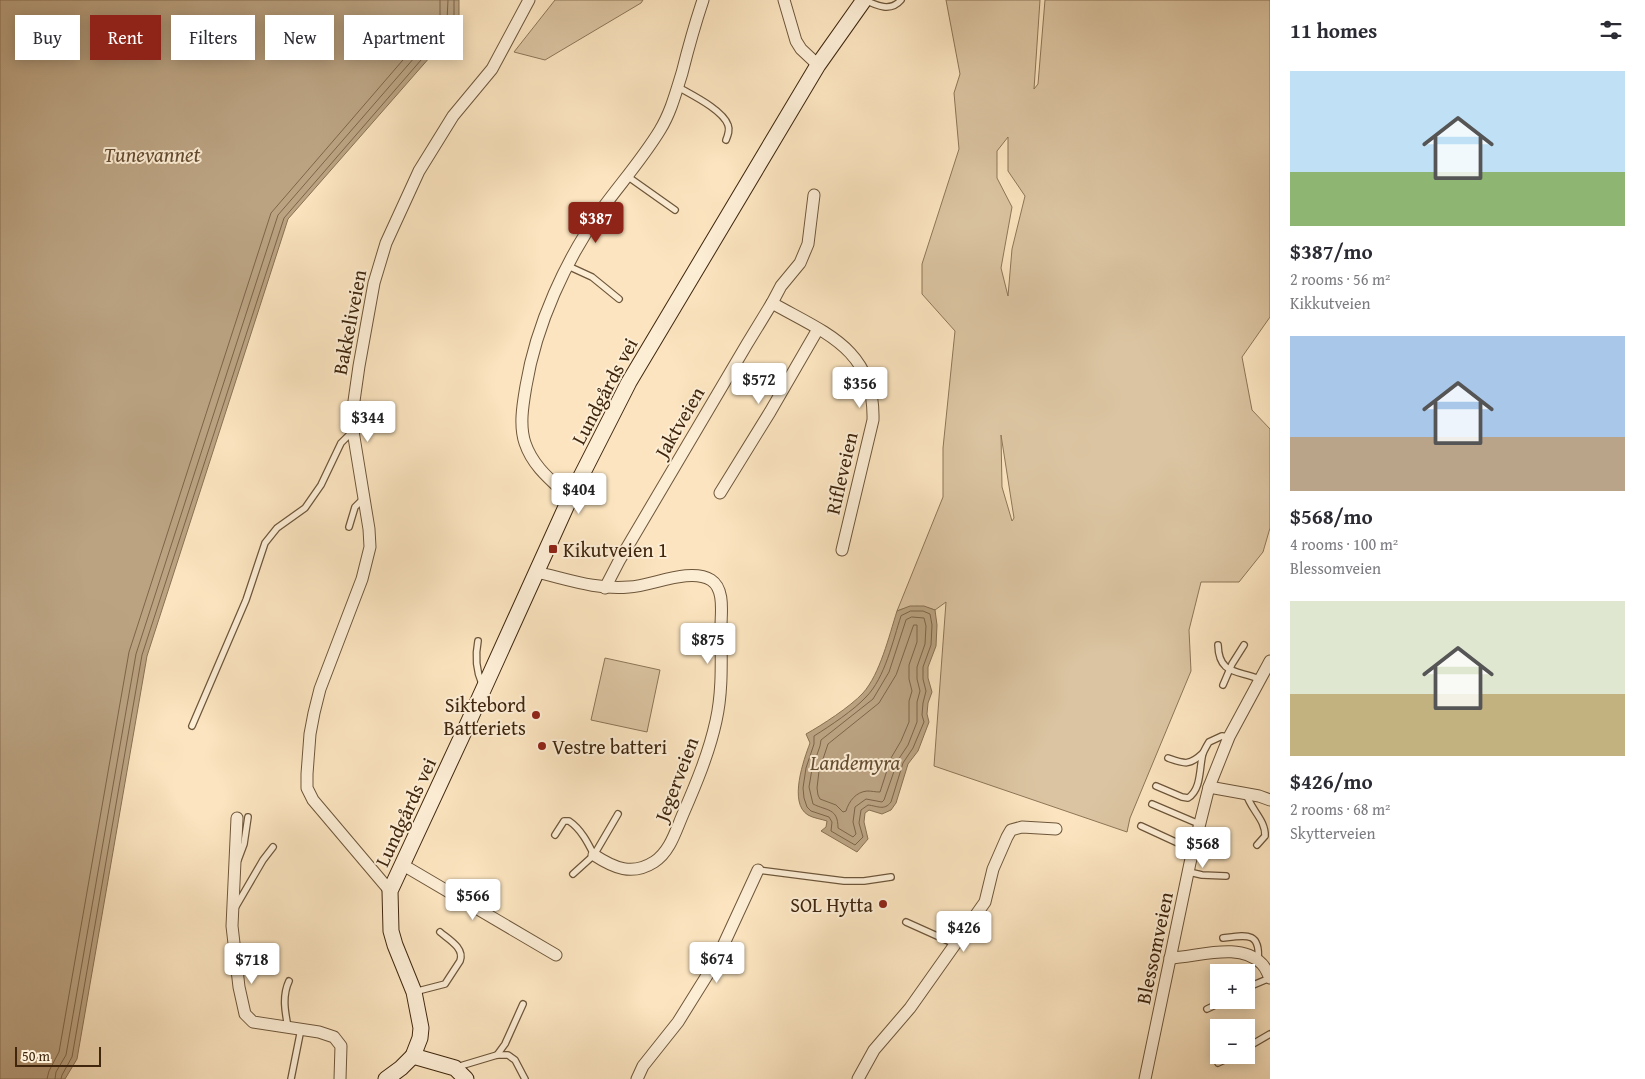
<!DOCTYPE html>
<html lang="en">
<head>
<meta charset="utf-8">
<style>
	body { margin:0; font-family:"Gentium Book Plus",serif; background:#f2f2f3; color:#2b2b33; height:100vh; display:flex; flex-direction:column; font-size:19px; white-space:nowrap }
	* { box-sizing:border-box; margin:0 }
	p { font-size:16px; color:#7c7c81 }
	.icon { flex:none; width:28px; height:28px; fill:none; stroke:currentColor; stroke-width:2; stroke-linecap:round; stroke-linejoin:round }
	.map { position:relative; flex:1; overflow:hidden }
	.sheet { display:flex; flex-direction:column; background:#fff; width:375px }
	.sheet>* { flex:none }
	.banner { position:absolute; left:15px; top:15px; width:475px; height:45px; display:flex; gap:10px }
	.tools { position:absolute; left:1210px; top:964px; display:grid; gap:10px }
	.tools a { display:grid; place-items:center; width:45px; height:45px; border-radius:0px; background:#fff; box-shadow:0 2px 12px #0003; font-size:25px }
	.scale { position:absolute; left:15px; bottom:12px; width:86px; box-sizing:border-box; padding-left:5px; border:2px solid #3f260d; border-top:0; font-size:14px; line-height:18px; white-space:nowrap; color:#3f260d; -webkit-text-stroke:4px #fcedd5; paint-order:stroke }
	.price { position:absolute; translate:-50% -42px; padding:0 11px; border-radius:5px; background:#fff; color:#222; font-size:16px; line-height:32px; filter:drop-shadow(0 1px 2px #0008) }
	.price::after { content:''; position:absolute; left:50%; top:30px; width:15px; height:11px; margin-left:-8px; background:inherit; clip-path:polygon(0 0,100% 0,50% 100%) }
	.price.active { background:#8f2418; color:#fff }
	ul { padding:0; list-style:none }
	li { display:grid; align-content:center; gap:10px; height:265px; padding:0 20px }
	li span { display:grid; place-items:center; height:155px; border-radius:0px; color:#555 }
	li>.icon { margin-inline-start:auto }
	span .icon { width:90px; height:90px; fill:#fffc; stroke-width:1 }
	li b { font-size:21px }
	h2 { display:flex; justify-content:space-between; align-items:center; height:60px; padding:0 20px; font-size:21px }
	.chip { padding:0 18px; border-radius:0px; background:#fff; box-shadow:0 2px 12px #0003; font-size:18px; line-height:45px }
	.chip.active { background:#8f2418; color:#fff }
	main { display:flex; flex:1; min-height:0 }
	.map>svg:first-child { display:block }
	.green { fill:#dbc4a1; stroke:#8d7557; fill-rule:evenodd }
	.water { fill:#bba382; stroke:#897153 }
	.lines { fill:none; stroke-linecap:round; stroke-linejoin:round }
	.shore { stroke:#7d6448; stroke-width:1 }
	.lane-casing { stroke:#6e563a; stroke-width:8 }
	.street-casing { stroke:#6e563a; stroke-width:13 }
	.secondary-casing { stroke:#3f260d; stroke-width:17 }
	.lane { stroke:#fcedd5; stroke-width:5.5 }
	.street { stroke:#fcedd5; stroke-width:11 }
	.secondary { stroke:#fcedd5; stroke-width:15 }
	.poi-dot { fill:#8f2418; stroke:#fcedd5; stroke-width:2 }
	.labels { text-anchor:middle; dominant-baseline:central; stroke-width:4; stroke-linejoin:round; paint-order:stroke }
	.street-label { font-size:20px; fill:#3f260d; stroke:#fcedd5 }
	.poi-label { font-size:20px; fill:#3f260d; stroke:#fcedd5; text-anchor:start }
	.water-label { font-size:21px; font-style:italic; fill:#644c30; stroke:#fcedd5 }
</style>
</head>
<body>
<main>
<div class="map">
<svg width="1270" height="1079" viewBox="0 0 1270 1079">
	<rect width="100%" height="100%" fill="#fbe4bf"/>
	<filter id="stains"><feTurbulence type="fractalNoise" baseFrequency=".004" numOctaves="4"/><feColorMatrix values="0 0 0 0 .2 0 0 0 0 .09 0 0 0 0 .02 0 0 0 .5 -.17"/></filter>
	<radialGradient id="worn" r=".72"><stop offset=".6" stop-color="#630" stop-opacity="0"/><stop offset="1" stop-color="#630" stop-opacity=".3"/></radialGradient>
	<g class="green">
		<path d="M555 0H643L641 3 545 60 514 52Z"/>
		<path d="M946 0H1040L1034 89 1038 84 1045 0H1270V317L1242 357 1252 410 1270 429V528L1263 552 1239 582H1201L1189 630 1191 671 1130 818 1127 832 934 766 946 602 935 610C920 605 913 605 897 611L943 497V448L955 331 922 294V264L959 149 954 93 960 74ZM1008 137V171L1025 196 1012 249 1008 296 1001 268 1012 207 997 178V151ZM1001 435 1014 518 1012 521 1002 487Z"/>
		<path d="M605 658 660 670 647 732 591 720Z"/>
	</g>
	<g class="water">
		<path d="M0 0H459V24L288 219 147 656 77 1059 65 1079H0Z"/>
		<path d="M910 606H924L935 610 937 625 936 646 928 667V678L932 692 928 703 927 714 929 722 918 751 908 764 896 803 891 810 882 814 869 810 865 813 864 822 868 839 857 852 821 831 826 827 827 821C821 819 813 818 808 815 788 803 804 759 810 743L806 734C822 725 850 707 863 693 880 674 889 636 897 611Z"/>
	</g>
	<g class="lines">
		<g class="shore">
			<path d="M911 611H923L930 614 932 625 931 645 923 667V679L926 691 923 703 922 715 924 722 913 748 903 763 891 802C884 811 878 806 868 805L861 810 859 823 863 837 855 845 831 831 832 822 829 817 811 811 807 807 804 798 803 788 806 768 814 744V736C830 726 854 710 866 697 885 678 893 640 901 616Z"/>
			<path d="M912 617 924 618 926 626 925 644 917 667V679L920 691 917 702V722L908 745 898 760 884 800 882 802 866 799 855 807 853 822 856 834 853 837 838 828C838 808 827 811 813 804L809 787 812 769 820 746 821 740 873 699 889 672 906 620Z"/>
			<path d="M914 625H917V642L909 665V679L912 691 909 701V722L901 741 891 758 880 792C875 792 872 791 867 791 856 792 849 801 846 811L843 812 836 805 820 799 818 795 817 788 819 771 828 744 879 703 896 675Z"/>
			<path d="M47 1079 49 1071 59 1052 129 652 271 213 440 17V0"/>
			<path d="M55 1079 56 1072 66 1055 136 654 278 215 447 20 448 0"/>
			<path d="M61 1079 62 1075 72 1057 142 655 284 218 454 22V0"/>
		</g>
		<defs>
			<g id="lane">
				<path d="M865 0C877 6 891 12 901 0"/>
				<path d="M678 87C692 95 723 110 728 125 730 130 728 135 726 140"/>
				<path d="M627 176 675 210"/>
				<path d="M568 266 592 277 619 299"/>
				<path d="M349 527 355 507 364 498"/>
				<path d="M478 641C475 656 476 670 482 684"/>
				<path d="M1218 645C1219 675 1237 670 1259 679"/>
				<path d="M1223 685 1232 664 1244 645"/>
				<path d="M192 726 246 600 265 543 277 528 305 508 321 485 341 443 353 431"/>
				<path d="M1168 758C1185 764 1189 766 1203 753"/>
				<path d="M1156 786 1182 797 1188 798C1202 789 1199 767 1203 753 1205 749 1207 745 1209 742L1222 736 1229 737"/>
				<path d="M1246 793C1250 809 1266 820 1265 836L1257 845"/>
				<path d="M1152 804 1199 824"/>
				<path d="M1141 826 1193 850"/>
				<path d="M555 835 564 821H569C581 829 588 843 594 855"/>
				<path d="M238 860 244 844 248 817"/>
				<path d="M758 870 844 881H864L891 877"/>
				<path d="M1189 872 1202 875 1226 876"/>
				<path d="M573 874 594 855 618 814"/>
				<path d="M235 908 263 860 273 847"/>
				<path d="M906 922 955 944"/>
				<path d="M1223 938C1246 935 1261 931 1258 961"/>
				<path d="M1246 988 1270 978"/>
				<path d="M414 992 445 984 460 961C465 948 448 939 440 932"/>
				<path d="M1207 1009 1226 1000"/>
				<path d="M288 1027C285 1012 282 996 289 981"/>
				<path d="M1246 1048 1270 1034"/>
				<path d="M497 1055 505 1044 523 1004"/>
				<path d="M1218 1063 1235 1055"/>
				<path d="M457 1067 497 1055H508L515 1060 525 1079"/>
				<path d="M291 1079 301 1029"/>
			</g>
			<g id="street">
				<path d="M784 0 796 41 801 49 818 65"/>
				<path d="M772 303C825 333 875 349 873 420L842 550"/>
				<path d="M720 493 770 412 818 329"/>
				<path d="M570 498C552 481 533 467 525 443 519 425 523 404 526 386 536 325 566 259 602 209 621 183 643 158 660 130 671 112 676 92 682 73 688 49 695 24 703 0"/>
				<path d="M536 572C567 579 596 590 629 587 652 586 690 567 711 580 725 589 721 613 721 626 721 658 723 690 716 721 709 753 696 784 683 814 676 830 670 852 654 862 632 876 614 868 594 855"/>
				<path d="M605 588 619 561 747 344 772 303 781 286 800 263 808 244 814 195"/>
				<path d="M1209 787 1259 796 1270 800"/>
				<path d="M237 818 232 926 239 987 245 1014 253 1022 319 1032 334 1037 341 1046 340 1079"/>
				<path d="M403 865 556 955"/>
				<path d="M390 891 313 800 307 788V774L310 734 314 713 320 689 362 579 370 547 369 529 353 431 352 415 359 366 374 283 386 243 419 171 453 116 492 69 529 0"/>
				<path d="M1170 958C1198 957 1240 941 1262 964 1266 968 1268 974 1270 978"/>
				<path d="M637 1079 643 1066 678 1022 716 961 758 870"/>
				<path d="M858 1079 874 1050 910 1008 985 902 993 869 1007 837 1011 830 1022 827 1056 829"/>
				<path d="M1145 1079 1190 863 1209 787 1229 737 1270 661"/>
			</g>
			<g id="secondary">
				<path d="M413 1056 455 1068 466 1079"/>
				<path d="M386 1079 401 1068 413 1056 420 1038 421 1028 414 992 395 945 391 931 390 891 469 721 570 498 629 382 818 65 864 0"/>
			</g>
		</defs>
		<use href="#lane" class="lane-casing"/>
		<use href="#street" class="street-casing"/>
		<use href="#secondary" class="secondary-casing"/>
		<use href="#lane" class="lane"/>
		<use href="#street" class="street"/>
		<use href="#secondary" class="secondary"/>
	</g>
	<g class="poi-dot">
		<rect x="548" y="544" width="10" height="10" rx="2.5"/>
		<circle cx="536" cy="715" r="5"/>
		<circle cx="542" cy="746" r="5"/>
		<circle cx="883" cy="904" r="5"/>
	</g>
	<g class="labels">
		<g class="street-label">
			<text transform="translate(349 322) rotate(-79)">Bakkeliveien</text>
			<text transform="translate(604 391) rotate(-62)">Lundgårds vei</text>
			<text transform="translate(679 422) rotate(-60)">Jaktveien</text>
			<text transform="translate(841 473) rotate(-77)">Rifleveien</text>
			<text transform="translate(676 779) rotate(-69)">Jegerveien</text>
			<text transform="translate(405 812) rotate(-65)">Lundgårds vei</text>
			<text transform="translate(1154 948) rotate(-78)">Blessomveien</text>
		</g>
		<g class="poi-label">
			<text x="563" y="549">Kikutveien 1</text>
			<text x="526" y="704" text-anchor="end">Siktebord<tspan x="526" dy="23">Batteriets</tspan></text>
			<text x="552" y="746">Vestre batteri</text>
			<text x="873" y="904" text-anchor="end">SOL Hytta</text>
		</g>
		<g class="water-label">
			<text x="152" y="154">Tunevannet</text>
			<text x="855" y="762">Landemyra</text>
		</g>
	</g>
	<rect width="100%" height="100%" filter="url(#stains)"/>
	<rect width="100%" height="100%" fill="url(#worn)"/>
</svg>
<div class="tools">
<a>+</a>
<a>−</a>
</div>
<div class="scale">50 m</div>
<b class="price active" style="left:596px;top:244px">$387</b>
<b class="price" style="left:759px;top:405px">$572</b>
<b class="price" style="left:860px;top:409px">$356</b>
<b class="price" style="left:368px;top:443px">$344</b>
<b class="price" style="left:579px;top:515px">$404</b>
<b class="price" style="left:708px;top:665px">$875</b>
<b class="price" style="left:1203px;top:869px">$568</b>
<b class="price" style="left:473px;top:921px">$566</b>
<b class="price" style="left:964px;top:953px">$426</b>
<b class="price" style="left:717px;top:984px">$674</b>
<b class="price" style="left:252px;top:985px">$718</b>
<div class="banner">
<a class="chip">Buy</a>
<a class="chip active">Rent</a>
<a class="chip">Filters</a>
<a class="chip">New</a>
<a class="chip">Apartment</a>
</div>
</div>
<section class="sheet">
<h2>11 homes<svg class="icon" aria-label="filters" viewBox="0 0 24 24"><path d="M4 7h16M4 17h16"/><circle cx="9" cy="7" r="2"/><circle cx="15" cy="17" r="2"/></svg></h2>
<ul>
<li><span style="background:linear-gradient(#bfe0f5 65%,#8fb573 0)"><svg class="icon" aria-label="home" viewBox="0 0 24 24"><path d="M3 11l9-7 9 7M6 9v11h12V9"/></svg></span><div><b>$387/mo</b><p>2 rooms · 56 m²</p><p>Kikkutveien</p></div></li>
<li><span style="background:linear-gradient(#a9c7e8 65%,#b9a48a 0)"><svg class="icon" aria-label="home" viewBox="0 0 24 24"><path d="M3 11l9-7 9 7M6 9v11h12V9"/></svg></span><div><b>$568/mo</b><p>4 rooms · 100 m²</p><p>Blessomveien</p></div></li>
<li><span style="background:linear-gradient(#dfe7d0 60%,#c2b280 0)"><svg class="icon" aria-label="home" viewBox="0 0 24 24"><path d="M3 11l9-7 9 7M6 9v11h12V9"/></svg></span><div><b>$426/mo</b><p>2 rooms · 68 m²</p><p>Skytterveien</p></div></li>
</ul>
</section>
</main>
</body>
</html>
